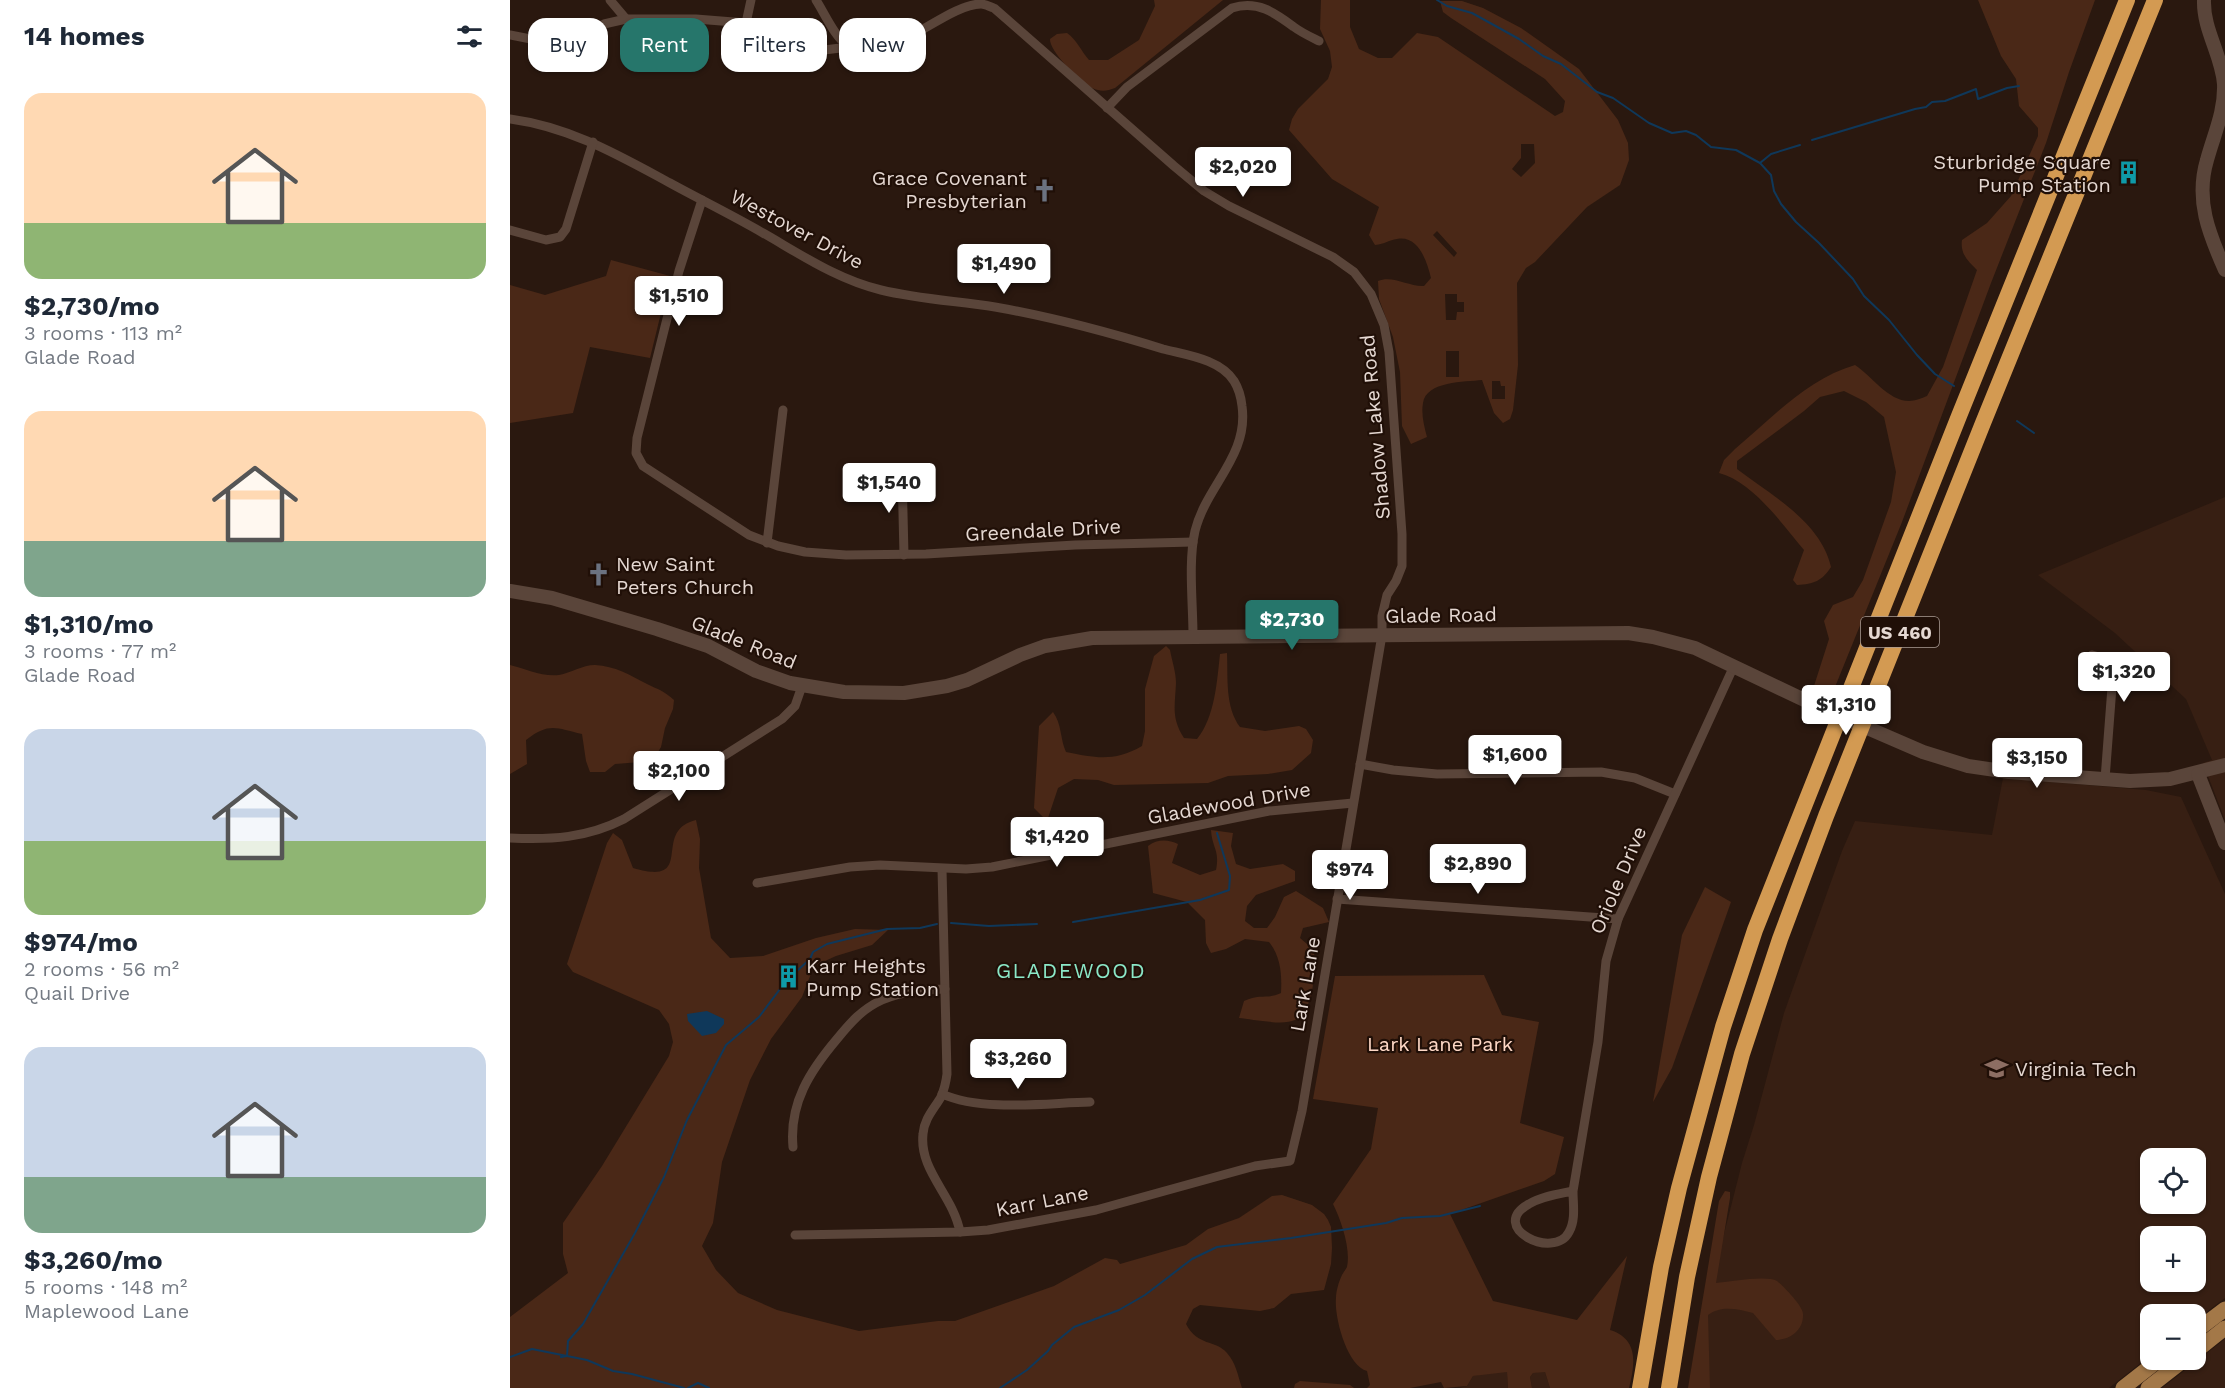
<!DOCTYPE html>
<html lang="en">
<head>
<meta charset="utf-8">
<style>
	body { margin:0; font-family:"Work Sans",sans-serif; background:#f6f6f7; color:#1f2937; height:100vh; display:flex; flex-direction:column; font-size:22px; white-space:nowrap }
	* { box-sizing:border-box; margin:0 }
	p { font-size:20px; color:#747a83 }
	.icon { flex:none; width:33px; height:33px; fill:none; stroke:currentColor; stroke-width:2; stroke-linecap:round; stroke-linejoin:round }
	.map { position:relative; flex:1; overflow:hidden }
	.side { display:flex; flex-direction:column; background:#fff; width:510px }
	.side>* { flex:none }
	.banner { position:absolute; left:18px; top:18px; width:570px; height:54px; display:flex; gap:12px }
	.tools { position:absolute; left:1630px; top:1148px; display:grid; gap:12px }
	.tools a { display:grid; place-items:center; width:66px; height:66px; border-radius:12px; background:#fff; box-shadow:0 2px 4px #0004; font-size:30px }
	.price { position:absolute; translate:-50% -51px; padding:0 14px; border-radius:6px; background:#fff; color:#222; font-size:20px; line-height:39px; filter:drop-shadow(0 2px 3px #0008) }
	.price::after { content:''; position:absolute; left:50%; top:36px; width:18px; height:14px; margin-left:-9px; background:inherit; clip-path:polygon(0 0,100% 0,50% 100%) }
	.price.on { background:#26766b; color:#fff }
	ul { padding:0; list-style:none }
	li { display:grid; align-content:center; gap:12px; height:318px; padding:0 24px }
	li span { display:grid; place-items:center; height:186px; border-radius:18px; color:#555 }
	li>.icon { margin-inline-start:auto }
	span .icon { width:108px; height:108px; fill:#fffc; stroke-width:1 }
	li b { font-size:26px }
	h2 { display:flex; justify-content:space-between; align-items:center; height:72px; padding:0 24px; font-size:26px }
	.chip { padding:0 21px; border-radius:18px; background:#fff; box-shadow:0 2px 4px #0004; font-size:21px; line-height:54px }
	.chip.on { background:#26766b; color:#fff }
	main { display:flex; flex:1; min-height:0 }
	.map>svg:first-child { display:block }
	.built { fill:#371f13; fill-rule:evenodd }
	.green { fill:#4a2817; fill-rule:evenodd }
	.water { fill:#0f385a }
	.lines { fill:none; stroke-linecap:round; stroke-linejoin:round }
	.stream { stroke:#0f385a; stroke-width:2 }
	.street { stroke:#5a453a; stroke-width:9 }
	.secondary { stroke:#5a453a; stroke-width:14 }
	.primary { stroke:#a37848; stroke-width:15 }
	.highway { stroke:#d39a52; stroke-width:16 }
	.labels { text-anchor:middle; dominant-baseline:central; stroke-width:4.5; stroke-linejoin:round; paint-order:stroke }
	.shield { fill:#200f07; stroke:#aa9c95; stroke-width:1.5 }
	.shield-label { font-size:18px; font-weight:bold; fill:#e5d8d2 }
	.poi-label { font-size:20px; fill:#e5d8d2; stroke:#200f07; text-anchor:start }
	.street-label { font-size:20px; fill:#e5d8d2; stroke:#200f07 }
	.park-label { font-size:20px; fill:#fed8c6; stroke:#200f07 }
	.neighbourhood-label { font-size:21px; letter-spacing:1.5px; fill:#8be8c8; stroke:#200f07 }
</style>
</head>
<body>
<main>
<section class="side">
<h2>14 homes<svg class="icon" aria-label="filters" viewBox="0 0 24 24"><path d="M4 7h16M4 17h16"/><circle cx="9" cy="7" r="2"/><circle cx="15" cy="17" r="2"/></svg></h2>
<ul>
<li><span style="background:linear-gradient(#ffd9b3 70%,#8fb573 0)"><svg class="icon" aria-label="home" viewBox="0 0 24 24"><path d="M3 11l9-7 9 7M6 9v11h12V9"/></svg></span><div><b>$2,730/mo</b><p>3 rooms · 113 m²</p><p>Glade Road</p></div></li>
<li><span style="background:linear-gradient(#ffd9b3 70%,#7fa58c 0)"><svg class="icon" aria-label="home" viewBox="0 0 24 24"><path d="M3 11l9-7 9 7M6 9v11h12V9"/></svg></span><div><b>$1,310/mo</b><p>3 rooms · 77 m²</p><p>Glade Road</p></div></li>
<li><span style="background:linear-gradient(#c9d6e8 60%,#8fb573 0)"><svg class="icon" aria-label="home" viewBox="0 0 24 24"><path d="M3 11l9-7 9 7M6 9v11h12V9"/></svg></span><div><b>$974/mo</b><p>2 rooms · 56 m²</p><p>Quail Drive</p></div></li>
<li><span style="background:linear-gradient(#c9d6e8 70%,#7fa58c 0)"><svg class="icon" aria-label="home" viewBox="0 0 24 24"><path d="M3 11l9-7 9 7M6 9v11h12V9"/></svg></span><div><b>$3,260/mo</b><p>5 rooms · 148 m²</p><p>Maplewood Lane</p></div></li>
</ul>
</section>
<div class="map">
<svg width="1715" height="1388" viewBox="0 0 1715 1388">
	<rect width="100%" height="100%" fill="#2a180f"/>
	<g class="built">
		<path d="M1715 497V820L1693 763 1702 760 1676 699 1605 633 1528 575Z"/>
		<path d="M1493 778 1636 790 1671 797 1715 894V1298L1686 1320V1314H1641V1355L1599 1388H1198L1194 1353 1198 1315 1212 1242 1232 1163 1244 1125 1274 1013 1332 851 1345 821 1482 835ZM1641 1158H1686V1203H1641ZM1641 1236H1686V1281H1641Z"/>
		<path d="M1715 1339V1388H1652Z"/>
		<path d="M1032 1371 1035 1372 1040 1388H1022L1020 1377 1023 1373Z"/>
		<path d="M985 1372H997L998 1388H949L957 1386 963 1376Z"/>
	</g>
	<g class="green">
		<path d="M644 0H713L605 88C597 91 591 92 582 88 571 83 539 51 540 39L547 34 557 33C567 40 571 51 579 60H598L629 40 645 6Z"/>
		<path d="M811 0H840V27L849 49 868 58H882L907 33 928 37 1045 116 1053 112 1055 101 1035 79 941 18 933 12 930 1H952L973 8 1011 28 1069 69 1108 120 1118 143 1119 160 1110 185 1077 207 1025 262 1016 268 1007 283 1008 365 1003 410 1000 419 993 423 984 413 972 380C955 382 916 381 913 403 911 414 914 426 917 437L901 444 892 426 890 372 883 337 869 299 868 281C883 275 899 287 914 286L921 278C917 262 909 235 887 239 879 240 875 244 865 245L859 235 869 207 822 179 779 130 782 119 788 109 818 79 822 67 820 51 810 29ZM1011 144H1024L1025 163 1011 177 1002 169 1011 158ZM927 231 947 253 944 257 923 235ZM935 294H947V302H954V312H947L946 320H936ZM936 351H949V377H936ZM982 381H990L991 386H995V399H982Z"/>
		<path d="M1468 0H1585L1559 72 1536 143 1481 283 1392 522 1325 687 1312 693 1303 689 1319 639 1314 621 1323 605 1343 597 1353 580 1381 502 1386 472 1374 417 1356 402 1334 391 1310 397 1294 411 1227 461V469C1261 495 1311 522 1321 567 1312 581 1304 584 1287 585L1283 580 1294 550C1273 525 1242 481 1209 473L1214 460 1225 449C1262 418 1297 379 1345 365 1362 376 1378 401 1399 401 1405 401 1412 398 1417 396L1433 367 1467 270C1458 261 1450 254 1452 240L1477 223 1501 196 1528 136V128L1509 106 1506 79 1491 56Z"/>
		<path d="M101 260 160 276 140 358 80 347 63 413 0 423V285L35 295 96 276Z"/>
		<path d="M656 646 660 650C662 661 666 672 666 683 665 706 661 718 674 738L687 739C705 717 707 681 710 654L717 653C718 678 715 707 730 727L755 731 789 726 796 729 803 740 801 753 782 770 758 774 718 776 698 783 604 785 588 780 564 779 548 788 537 821 524 808 529 726 543 712C552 724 550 739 556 752 586 758 604 762 632 746L635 731V689L644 656Z"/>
		<path d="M0 665C16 669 32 677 49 675 61 673 72 665 85 665 105 666 120 675 137 684 149 690 153 690 164 700L163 709 155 728 151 747 145 757 131 762 105 764 95 772H80L76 761 72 734C46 728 39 722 16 740L17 764 0 774Z"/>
		<path d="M186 820 190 839 189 868 201 938 220 958 253 956 306 938 345 929 378 930 362 945 326 956 304 966 292 997 261 1039 240 1080 212 1162 203 1223 192 1246 206 1270 228 1293 267 1310 349 1331 428 1321H445L544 1286 595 1258 607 1260 610 1264 676 1245 698 1229 729 1218 762 1196 772 1195 802 1205 814 1214 818 1220 821 1227 822 1248 821 1264 814 1290 781 1294 764 1308 750 1311 690 1305 683 1309 676 1324C688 1347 705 1339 717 1353 726 1363 728 1376 732 1388H0V1317L58 1273 53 1254V1223L92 1166 159 1056 163 1042 159 1024 149 1010 63 972 57 964 97 843 103 833 112 840 123 868C188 887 140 831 186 820Z"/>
		<path d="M701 830 723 833 721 846 726 864 740 869 773 864 785 871V881L746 895 737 906 735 921 744 928H757L765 917 774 897 786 891 813 908 819 922 793 928 790 938 804 950C805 970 805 1010 785 1020 773 1026 742 1019 729 1018L734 1001C750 993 756 1000 771 993 772 975 771 957 759 942L735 939 716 949 701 953 696 943 695 920 677 902 643 893 638 846C647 839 658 839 668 844L662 863 690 875 706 870C710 850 702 848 701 830Z"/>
		<path d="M1195 887 1221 902 1162 1068 1143 1102 1172 935Z"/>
		<path d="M974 975 992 1015 1029 1022 1010 1123 1054 1137 1045 1174 1034 1181 940 1214 983 1301 1067 1320 1117 1256 1100 1330C1129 1339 1125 1364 1119 1388H1040L1035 1372 1023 1373 1020 1377 1022 1388H998L997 1372 963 1376 957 1386 934 1388 931 1382 900 1388H857L860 1385 857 1371C837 1366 824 1317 826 1298 826 1291 829 1281 832 1275 833 1273 836 1269 837 1267 841 1249 831 1220 823 1204L861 1149 868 1108 803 1099 825 976Z"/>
		<path d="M1215 1191 1220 1192V1198L1206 1283C1219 1282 1256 1275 1267 1281 1273 1286 1293 1306 1293 1314 1294 1330 1280 1340 1266 1340L1243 1313C1228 1309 1211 1305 1198 1315L1200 1388H1178L1209 1201Z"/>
		<path d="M790 1381 840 1385 844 1388H784L785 1384Z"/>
	</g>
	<path class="water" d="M197 1011 214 1019V1024L206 1033 192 1036 178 1021 177 1014Z"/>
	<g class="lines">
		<g class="stream">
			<path d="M927 0 937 6 962 13 1009 39 1033 56 1051 64 1087 92 1103 98 1139 123 1162 133 1176 131 1186 135 1201 147 1226 150 1250 163 1261 175 1264 191 1271 204 1286 222 1309 243 1343 279 1354 296 1379 320 1407 355 1425 374 1444 386"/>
			<path d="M1302 140 1405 109 1416 107 1422 102 1435 101 1466 89 1468 99 1497 88 1509 86"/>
			<path d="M1250 163 1261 154 1290 145"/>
			<path d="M1507 421 1524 433"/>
			<path d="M563 922 690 900 719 890 720 876 707 833"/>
			<path d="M441 923 479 926 527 924"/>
			<path d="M0 1357 22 1349 77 1360 103 1371 122 1374 174 1388"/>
			<path d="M51 1357 57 1356 58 1341 73 1324 125 1233 154 1177 177 1120 216 1045 249 1017 276 981 300 959 303 952 317 944 377 929 410 928 427 924"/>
			<path d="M178 1388 188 1383 199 1388"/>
			<path d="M490 1388 517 1370 538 1351 542 1345 564 1327 609 1310 635 1295 682 1259 707 1247 781 1238 876 1223 892 1218 930 1216 970 1206"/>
		</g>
		<g class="street">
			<path d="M100 0 116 19"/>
			<path d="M236 23 241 0"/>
			<path d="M0 35 46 44 58 41 94 24 116 19H186L236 23 271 33 300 46 314 50 339 47"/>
			<path d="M597 108 617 87 722 8C748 0 765 13 784 27 792 33 801 37 809 41"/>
			<path d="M0 119C60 127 108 155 160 183 191 200 222 215 253 233 290 254 328 280 371 290 408 299 447 301 485 307 542 317 598 332 653 349 676 355 710 359 724 381 729 389 731 397 732 406 739 456 696 486 685 531 678 562 683 603 683 636"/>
			<path d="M192 200 169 271 127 438 126 453 133 466 239 535 268 546 295 552 336 555 416 554 565 545 683 542"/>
			<path d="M0 230 36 240 50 237 56 229 83 142"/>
			<path d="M392 472 394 555"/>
			<path d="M257 543 273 410"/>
			<path d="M1582 655 1593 658 1603 674 1595 779"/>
			<path d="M850 764 883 770 927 774 1091 772 1125 778 1165 794"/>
			<path d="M0 838C41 840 77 838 114 819L272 719 285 706 292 686"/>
			<path d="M432 869 437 1074C436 1082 434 1090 431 1097 424 1109 414 1119 413 1134 409 1171 443 1195 450 1232"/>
			<path d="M247 883 340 867 370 865 456 869 482 867 759 811 843 803"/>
			<path d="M827 899 1108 919"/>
			<path d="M432 1094C473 1112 535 1103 580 1102"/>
			<path d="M283 1147C279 1103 300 1071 327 1039 340 1023 352 1009 372 1000 392 991 413 990 435 989"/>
			<path d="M1063 1191C1063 1204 1066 1220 1059 1232 1044 1261 977 1227 1019 1204 1032 1196 1049 1194 1063 1191L1088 1042 1096 961 1108 919 1223 668"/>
			<path d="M285 1235 450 1232 478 1230 586 1210 745 1166 780 1161 792 1111 872 635V616L877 595 886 581 892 566V534L879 352 874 325 861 294 844 272 823 257 719 206 694 191 664 166 484 8C480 7 475 4 471 4 434 4 372 72 338 46 324 36 315 14 306 0"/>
		</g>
		<g class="secondary">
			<path d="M1694 0C1693 30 1712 55 1714 84 1715 112 1704 134 1697 160 1685 200 1699 234 1715 270"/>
			<path d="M0 591 42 598 147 629 198 646 246 671 280 683 334 692 394 693 437 686 457 680 510 655 535 646 582 638 1118 633 1143 637 1185 648 1309 707 1413 752 1458 766 1499 772 1620 781 1660 779 1715 765"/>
			<path d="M1688 774 1715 843"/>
		</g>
		<g class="primary">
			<path d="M1686 1331 1715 1309"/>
			<path d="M1686 1351 1715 1328"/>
			<path d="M1613 1388 1650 1359"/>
			<path d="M1638 1388 1675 1359"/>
		</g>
		<g class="highway">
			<path d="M1130 1388 1151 1267 1169 1188 1213 1027 1245 930 1449 416 1617 0"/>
			<path d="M1159 1388 1177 1277 1199 1177 1232 1054 1270 939 1316 816 1473 423 1645 0"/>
		</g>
	</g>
	<defs>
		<symbol id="building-bare" viewBox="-9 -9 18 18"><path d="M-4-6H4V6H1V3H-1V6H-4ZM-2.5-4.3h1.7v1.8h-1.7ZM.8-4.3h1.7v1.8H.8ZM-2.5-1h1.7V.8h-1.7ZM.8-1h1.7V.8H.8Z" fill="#0f9aa8" stroke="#200f07" stroke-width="2.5" paint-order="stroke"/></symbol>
		<symbol id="church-bare" viewBox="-9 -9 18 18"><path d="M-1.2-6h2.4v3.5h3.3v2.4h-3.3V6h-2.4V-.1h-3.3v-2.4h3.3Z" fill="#6b7280" stroke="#200f07" stroke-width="2.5" paint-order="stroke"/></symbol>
		<symbol id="university-bare" viewBox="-9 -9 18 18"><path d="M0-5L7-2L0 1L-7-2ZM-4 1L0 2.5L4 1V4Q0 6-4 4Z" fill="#8d6e63" stroke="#200f07" stroke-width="2.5" paint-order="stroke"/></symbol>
	</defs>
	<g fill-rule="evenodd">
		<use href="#building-bare" x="1602" y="156" width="33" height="33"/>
		<use href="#church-bare" x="518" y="174" width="33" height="33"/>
		<use href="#church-bare" x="72" y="558" width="33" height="33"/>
		<use href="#building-bare" x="262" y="960" width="33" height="33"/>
		<use href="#university-bare" x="1470" y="1052" width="33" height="33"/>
	</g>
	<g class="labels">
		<rect class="shield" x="1351" y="617" width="78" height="30" rx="4.5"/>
		<g class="shield-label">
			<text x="1390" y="632">US 460</text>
		</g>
		<g class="poi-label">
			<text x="1601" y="162" text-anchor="end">Sturbridge Square<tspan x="1601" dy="23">Pump Station</tspan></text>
			<text x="517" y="178" text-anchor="end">Grace Covenant<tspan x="517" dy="23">Presbyterian</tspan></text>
			<text x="106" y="564">New Saint<tspan x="106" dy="23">Peters Church</tspan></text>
			<text x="296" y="966">Karr Heights<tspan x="296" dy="23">Pump Station</tspan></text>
			<text x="1505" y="1069">Virginia Tech</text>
		</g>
		<g class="street-label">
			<text transform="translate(287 229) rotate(28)">Westover Drive</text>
			<text transform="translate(865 427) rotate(-95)">Shadow Lake Road</text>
			<text transform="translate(533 530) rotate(-3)">Greendale Drive</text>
			<text transform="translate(931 615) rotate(-1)">Glade Road</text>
			<text transform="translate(234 642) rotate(22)">Glade Road</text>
			<text transform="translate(719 803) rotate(-10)">Gladewood Drive</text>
			<text transform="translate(1108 880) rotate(-67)">Oriole Drive</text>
			<text transform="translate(795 984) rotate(-80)">Lark Lane</text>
			<text transform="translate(532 1201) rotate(-11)">Karr Lane</text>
		</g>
		<g class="park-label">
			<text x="930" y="1044">Lark Lane Park</text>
		</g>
		<g class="neighbourhood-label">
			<text x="561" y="970">GLADEWOOD</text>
		</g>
	</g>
</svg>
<div class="tools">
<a><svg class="icon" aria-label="locate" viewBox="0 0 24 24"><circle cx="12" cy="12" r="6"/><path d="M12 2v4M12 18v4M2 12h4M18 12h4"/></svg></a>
<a>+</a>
<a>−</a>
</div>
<b class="price" style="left:733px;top:198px">$2,020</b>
<b class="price" style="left:494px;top:295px">$1,490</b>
<b class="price" style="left:169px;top:327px">$1,510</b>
<b class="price" style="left:379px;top:514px">$1,540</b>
<b class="price on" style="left:782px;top:651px">$2,730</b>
<b class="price" style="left:1614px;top:703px">$1,320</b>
<b class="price" style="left:1336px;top:736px">$1,310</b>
<b class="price" style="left:1005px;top:786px">$1,600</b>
<b class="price" style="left:1527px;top:789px">$3,150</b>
<b class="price" style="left:169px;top:802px">$2,100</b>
<b class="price" style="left:547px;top:868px">$1,420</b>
<b class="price" style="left:968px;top:895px">$2,890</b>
<b class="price" style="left:840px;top:901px">$974</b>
<b class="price" style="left:508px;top:1090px">$3,260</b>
<div class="banner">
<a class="chip">Buy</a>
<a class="chip on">Rent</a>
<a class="chip">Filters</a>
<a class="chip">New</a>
</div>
</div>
</main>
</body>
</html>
